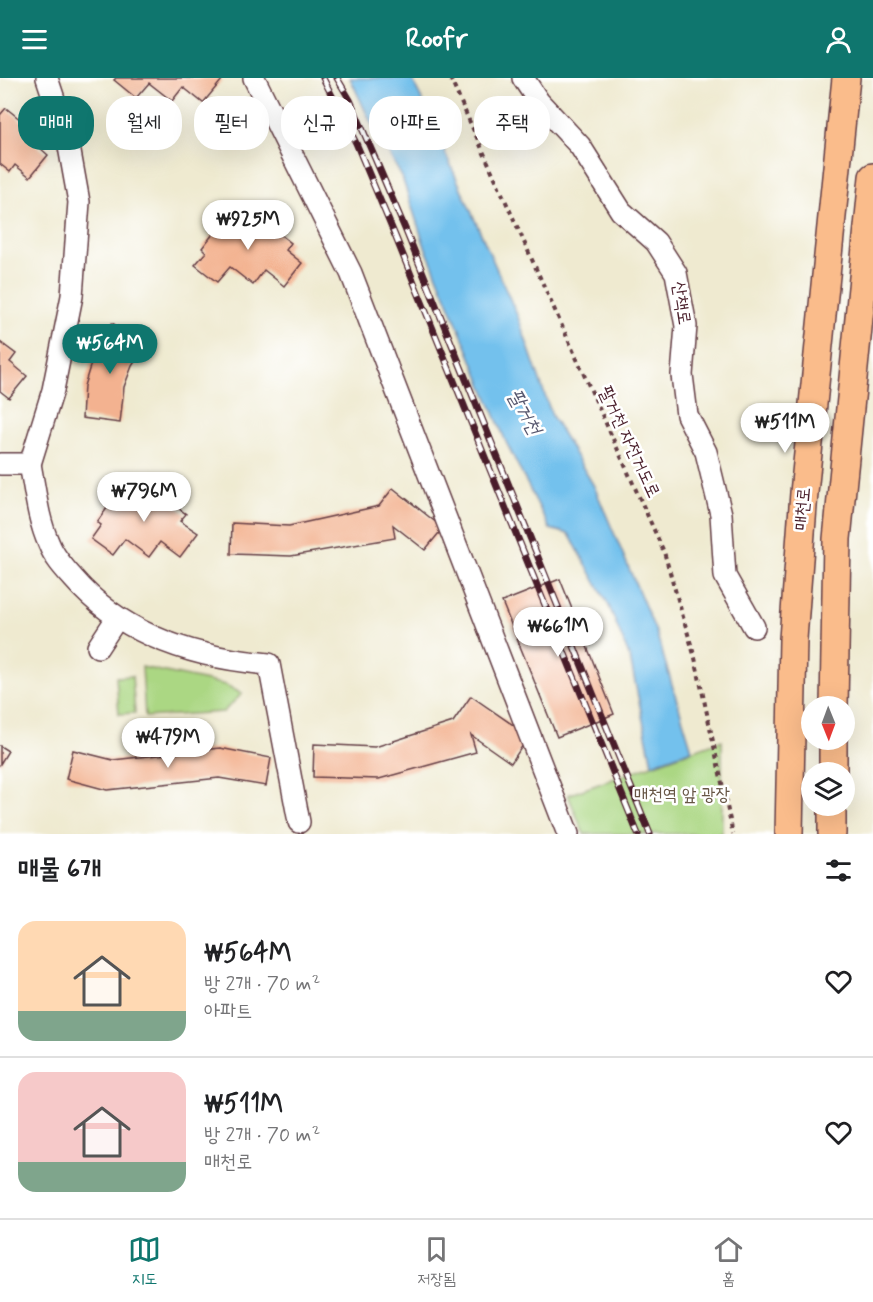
<!DOCTYPE html>
<html lang="ko">
<head>
<meta charset="utf-8">
<style>
	body { margin:0; font-family:Mynerve,"Poor Story",sans-serif; background:#f6f6f6; color:#202124; height:100vh; display:flex; flex-direction:column; font-size:22px; white-space:nowrap }
	* { box-sizing:border-box; margin:0 }
	p { font-size:20px; color:#757577 }
	.icon { flex:none; width:33px; height:33px; fill:none; stroke:currentColor; stroke-width:2; stroke-linecap:round; stroke-linejoin:round }
	.map { position:relative; height:756px; overflow:hidden }
	.drawer { display:flex; flex-direction:column; background:#fff; flex:1 }
	.drawer>* { flex:none }
	.top-card { position:absolute; left:18px; top:18px; width:837px; height:54px; display:flex; gap:12px }
	.needle { width:39px; rotate:179deg }
	.controls { position:absolute; left:801px; top:618px; display:grid; gap:12px }
	.controls a { display:grid; place-items:center; width:54px; height:54px; border-radius:50%; background:#fff; box-shadow:0 6px 24px #0002; font-size:30px }
	.price { position:absolute; translate:-50% -51px; padding:0 14px; border-radius:21px; background:#fff; color:#222; font-size:20px; line-height:39px; filter:drop-shadow(0 2px 3px #0008) }
	.price::after { content:''; position:absolute; left:50%; top:36px; width:18px; height:14px; margin-left:-9px; background:inherit; clip-path:polygon(0 0,100% 0,50% 100%) }
	.price.on { background:#0f766e; color:#fff }
	ul { padding:0; list-style:none }
	li { display:flex; align-items:center; gap:18px; height:150px; padding:0 18px }
	li+li { border-top:2px solid #e0e0e0 }
	li span { display:grid; place-items:center; flex:none; width:168px; height:120px; border-radius:18px; color:#555 }
	li>.icon { margin-inline-start:auto }
	span .icon { width:72px; height:72px; fill:#fffc; stroke-width:1 }
	li b { font-size:26px }
	h2 { display:flex; justify-content:space-between; align-items:center; height:72px; padding:0 18px; font-size:26px }
	.tag { padding:0 21px; border-radius:24px; background:#fff; box-shadow:0 6px 24px #0002; font-size:21px; line-height:54px }
	.tag.on { background:#0f766e; color:#fff }
	header { display:flex; justify-content:space-between; align-items:center; height:78px; padding:0 18px; background:#0f766e; color:#fff; font-size:27px; font-weight:800 }
	.dock { display:flex; justify-content:space-around; align-items:center; height:84px; border-top:2px solid #e0e0e0; background:#fff; font-size:16px; color:#757577 }
	.dock a { display:grid; justify-items:center; gap:3px }
	.dock .on { color:#0f766e }
	.map>svg:first-child { display:block }
	.green { fill:#abd783; stroke:#7a7b57; stroke-width:1.5 }
	.water { fill:#73c1ed; stroke:#5e708c; stroke-width:1.5 }
	.building { fill:#f3b290 }
	.lines { fill:none; stroke-linecap:round; stroke-linejoin:round }
	.minor-casing { stroke:#633d44; stroke-width:24 }
	.major-casing { stroke:#633d44; stroke-width:30 }
	.path { stroke:#633d44; stroke-width:4; stroke-dasharray:4.5 4.5; stroke-linecap:butt }
	.minor { stroke:#fff; stroke-width:21 }
	.major { stroke:#fabc8b; stroke-width:27 }
	.rail-casing { stroke:#4a1f2b; stroke-width:7 }
	.rail { stroke:#fff; stroke-width:4.5; stroke-dasharray:14; stroke-linecap:butt }
	.labels { text-anchor:middle; dominant-baseline:central; stroke-width:5; stroke-linejoin:round; paint-order:stroke }
	.street-label { font-size:18px; fill:#4a1f2b; stroke:#fff }
	.park-label { font-size:18px; fill:#675645; stroke:#fff }
	.water-label { font-size:20px; font-style:italic; fill:#58586f; stroke:#fff }
</style>
</head>
<body>
<header><svg class="icon" aria-label="menu" viewBox="0 0 24 24"><path d="M4 6h16M4 12h16M4 18h16"/></svg>Roofr<svg class="icon" aria-label="person" viewBox="0 0 24 24"><circle cx="12" cy="8" r="4"/><path d="M4 21q1-7 8-7t8 7"/></svg></header>
<div class="map">
<svg width="873" height="756" viewBox="0 0 873 756">
	<rect width="100%" height="100%" fill="#fff"/>
	<filter id="ink" filterUnits="userSpaceOnUse"><feTurbulence type="fractalNoise" baseFrequency=".0167" numOctaves="2"/><feDisplacementMap in="SourceGraphic" scale="12" xChannelSelector="R" yChannelSelector="G"/><feConvolveMatrix kernelMatrix="1 2 1 2 8 2 1 2 1" color-interpolation-filters="sRGB"/></filter>
	<filter id="wash" filterUnits="userSpaceOnUse"><feTurbulence type="fractalNoise" baseFrequency=".008" numOctaves="4" result="noise"/><feDisplacementMap in="SourceGraphic" scale="24" xChannelSelector="R" yChannelSelector="G"/><feGaussianBlur stdDeviation="1.35" result="paint"/><feColorMatrix in="noise" values="0 0 0 0 0 0 0 0 0 0 0 0 0 0 0 0 0 1.4 0 .05"/><feComposite in="paint" operator="in"/></filter>
	<g filter="url(#wash)">
		<rect width="100%" height="100%" fill="#efead0"/>
		<g class="green">
			<path d="M142 589 226 607 242 616 223 634 145 639Z"/>
			<path d="M132 598 135 635 119 636 116 599Z"/>
			<path d="M722 662V756H584L568 717Z"/>
		</g>
		<path class="water" d="M350 0H412L518 239 552 338 594 408 656 554 692 672 652 686 630 580 609 528 569 456 550 451 506 364 424 166 402 99 370 43Z"/>
		<g id="blocks">
			<g class="building">
				<path d="M116 0H219L222 2 203 25 183 9 172 23 149 5 136 20 114 2Z"/>
				<path d="M6 30 37 55 31 62 48 77 30 99 15 87 10 94 0 86V37Z"/>
				<path d="M244 128 291 165 286 172 302 185 284 208 264 192 253 207 230 189 217 204 195 187 206 174 202 170 221 146 227 150Z"/>
				<path d="M112 245 146 267 132 288 124 309 120 345 82 340 84 308 95 272Z"/>
				<path d="M0 264 16 276 10 284 27 298 9 320 0 313Z"/>
				<path d="M137 400 186 436 180 443 198 455 180 479 160 464 149 479 125 461 113 477 91 461 101 447 97 444 115 419 121 423Z"/>
				<path d="M393 410 443 450 425 472 393 447 395 460 291 478 231 476 232 445 289 448 379 428Z"/>
				<path d="M560 501 614 636 557 659 502 524Z"/>
				<path d="M471 618 529 658 511 685 471 657 476 674 379 701 313 699 314 666 375 669 453 644Z"/>
				<path d="M0 668 8 673 0 686Z"/>
				<path d="M220 670 271 680 266 708 219 700 107 712 66 701 73 672 113 682Z"/>
			</g>
		</g>
	</g>
	<g filter="url(#ink)">
		<use href="#blocks" fill-opacity="0" stroke="#633d44" stroke-width="1.5"/>
		<g class="lines">
			<defs>
				<g id="minor">
					<path d="M254 0 351 195 568 756"/>
					<path d="M523 0 539 24 580 68 621 133 656 164 676 195 686 248 682 297 687 337 706 374 721 436 725 498 754 549"/>
					<path d="M0 386H30C35 412 38 442 49 466 54 479 64 490 73 500 123 558 195 580 269 586L299 744"/>
					<path d="M30 386 53 312 72 218 79 124 68 63 47 0"/>
					<path d="M98 569 117 540"/>
				</g>
				<g id="major">
					<path d="M834 628 837 461 873 99"/>
					<path d="M833 694V662"/>
					<path d="M789 756 793 561 804 415 846 0"/>
					<path d="M832 756V728"/>
				</g>
			</defs>
			<use href="#minor" class="minor-casing"/>
			<use href="#major" class="major-casing"/>
			<path class="path" d="M450 0 664 474 695 580 733 756"/>
			<use href="#minor" class="minor"/>
			<use href="#major" class="major"/>
			<defs>
				<g id="rail">
					<path d="M323 0 356 65 396 160 638 756"/>
					<path d="M337 0 350 22 406 153 650 756"/>
				</g>
			</defs>
			<use href="#rail" class="rail-casing"/>
			<use href="#rail" class="rail"/>
		</g>
	</g>
	<g class="labels">
		<g class="street-label">
			<text transform="translate(681 225) rotate(81)">산책로</text>
			<text transform="translate(629 364) rotate(65)">팔거천 자전거도로</text>
			<text transform="translate(803 431) rotate(-85)">매천로</text>
		</g>
		<g class="park-label">
			<text x="682" y="717">매천역 앞 광장</text>
		</g>
		<g class="water-label">
			<text transform="translate(524 334) rotate(61)">팔거천</text>
		</g>
	</g>
</svg>
<div class="controls">
<a><svg class="needle" viewBox="-14 -14 28 28"><path d="M0-13l5 13h-10z" fill="#e53935"/><path d="M0 13l5-13h-10z" fill="#757577"/></svg></a>
<a><svg class="icon" aria-label="layers" viewBox="0 0 24 24"><path d="M12 4l9 5-9 5-9-5zM3 14l9 5 9-5"/></svg></a>
</div>
<b class="price" style="left:248px;top:173px">₩925M</b>
<b class="price on" style="left:110px;top:297px">₩564M</b>
<b class="price" style="left:785px;top:376px">₩511M</b>
<b class="price" style="left:144px;top:445px">₩796M</b>
<b class="price" style="left:558px;top:580px">₩661M</b>
<b class="price" style="left:168px;top:691px">₩479M</b>
<div class="top-card">
<a class="tag on">매매</a>
<a class="tag">월세</a>
<a class="tag">필터</a>
<a class="tag">신규</a>
<a class="tag">아파트</a>
<a class="tag">주택</a>
</div>
</div>
<section class="drawer">
<h2>매물 6개<svg class="icon" aria-label="filters" viewBox="0 0 24 24"><path d="M4 7h16M4 17h16"/><circle cx="9" cy="7" r="2"/><circle cx="15" cy="17" r="2"/></svg></h2>
<ul>
<li><span style="background:linear-gradient(#ffd9b3 75%,#7fa58c 0)"><svg class="icon" aria-label="home" viewBox="0 0 24 24"><path d="M3 11l9-7 9 7M6 9v11h12V9"/></svg></span><div><b>₩564M</b><p>방 2개 · 70 m²</p><p>아파트</p></div><svg class="icon" aria-label="heart" viewBox="0 0 24 24"><path d="M12 20l-8-8c-3-5 5-10 8-4 3-6 11-1 8 4z"/></svg></li>
<li><span style="background:linear-gradient(#f6c9c9 75%,#7fa58c 0)"><svg class="icon" aria-label="home" viewBox="0 0 24 24"><path d="M3 11l9-7 9 7M6 9v11h12V9"/></svg></span><div><b>₩511M</b><p>방 2개 · 70 m²</p><p>매천로</p></div><svg class="icon" aria-label="heart" viewBox="0 0 24 24"><path d="M12 20l-8-8c-3-5 5-10 8-4 3-6 11-1 8 4z"/></svg></li>
</ul>
</section>
<nav class="dock">
<a class="on"><svg class="icon" aria-label="map" viewBox="0 0 24 24"><path d="M3 6l6-2 6 2 6-2v14l-6 2-6-2-6 2zM9 4v14M15 6v14"/></svg>지도</a>
<a><svg class="icon" aria-label="saved" viewBox="0 0 24 24"><path d="M7 4h10v16l-5-4-5 4z"/></svg>저장됨</a>
<a><svg class="icon" aria-label="home" viewBox="0 0 24 24"><path d="M3 11l9-7 9 7M6 9v11h12V9"/></svg>홈</a>
</nav>
</body>
</html>
